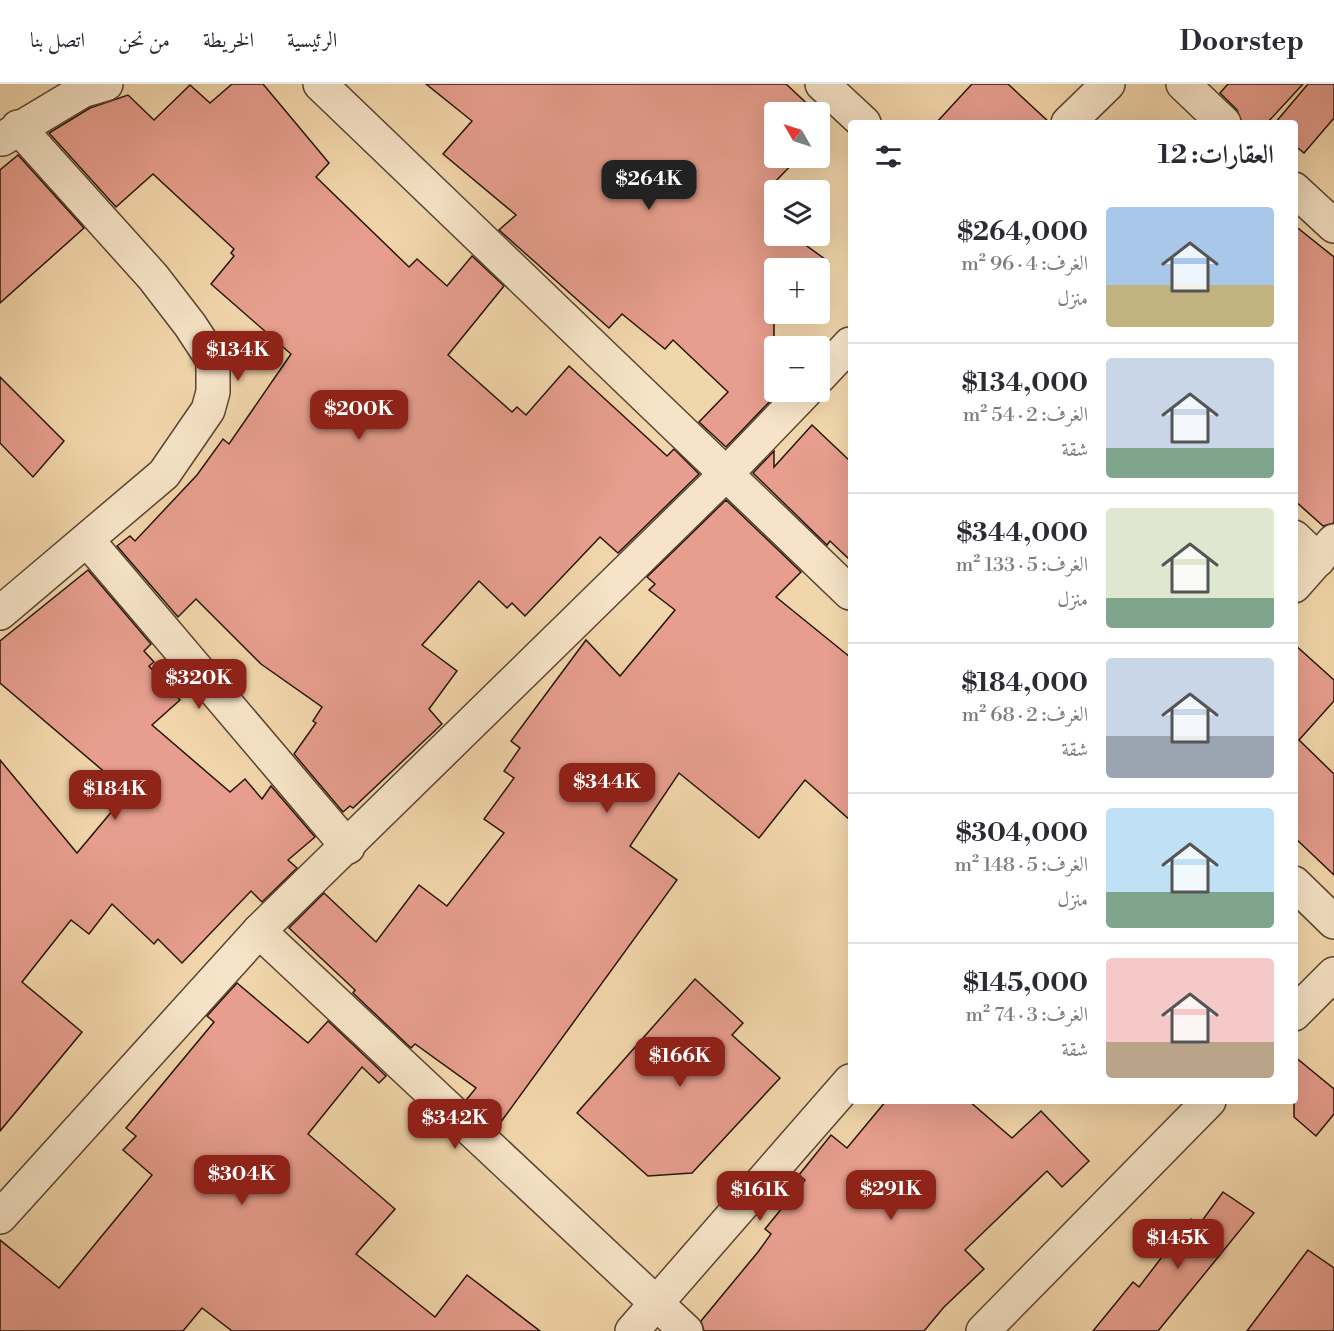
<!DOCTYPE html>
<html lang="ar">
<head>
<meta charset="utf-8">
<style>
	body { margin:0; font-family:"Libre Bodoni",Amiri,serif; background:#f7f7f7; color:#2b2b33; direction:rtl; height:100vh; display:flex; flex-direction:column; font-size:22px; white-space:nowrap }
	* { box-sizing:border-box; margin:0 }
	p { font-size:20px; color:#7c7c81 }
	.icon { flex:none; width:33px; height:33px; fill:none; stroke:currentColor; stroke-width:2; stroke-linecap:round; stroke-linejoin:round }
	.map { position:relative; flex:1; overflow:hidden; direction:ltr }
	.drawer { position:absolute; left:848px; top:36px; width:450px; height:984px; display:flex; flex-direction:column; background:#fff; border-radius:6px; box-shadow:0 6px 24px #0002; direction:rtl }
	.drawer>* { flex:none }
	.needle { width:39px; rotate:309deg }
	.tools { position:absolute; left:764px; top:18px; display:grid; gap:12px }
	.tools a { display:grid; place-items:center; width:66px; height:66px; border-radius:6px; background:#fff; box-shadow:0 6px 24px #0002; font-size:30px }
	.price { position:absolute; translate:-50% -51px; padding:0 14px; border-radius:12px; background:#8f2418; color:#fff; font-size:20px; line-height:39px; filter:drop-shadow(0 2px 3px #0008) }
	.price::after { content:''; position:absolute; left:50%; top:36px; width:18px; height:14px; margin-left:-9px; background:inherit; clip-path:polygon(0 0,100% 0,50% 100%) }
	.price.on { background:#222; color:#fff }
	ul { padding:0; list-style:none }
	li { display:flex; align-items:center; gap:18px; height:150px; padding:0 24px }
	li+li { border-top:2px solid #e1e1e2 }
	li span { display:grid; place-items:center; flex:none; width:168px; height:120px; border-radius:6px; color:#555 }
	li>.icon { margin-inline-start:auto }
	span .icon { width:72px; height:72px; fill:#fffc; stroke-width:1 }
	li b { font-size:26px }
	h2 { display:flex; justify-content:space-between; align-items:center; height:72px; padding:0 24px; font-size:26px }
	header { display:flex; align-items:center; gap:36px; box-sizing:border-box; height:84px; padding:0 30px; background:#fff; border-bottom:2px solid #e1e1e2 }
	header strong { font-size:28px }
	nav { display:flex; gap:33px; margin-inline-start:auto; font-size:21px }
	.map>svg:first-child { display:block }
	.building { fill:#e79e8e; stroke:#26150a; stroke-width:1.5 }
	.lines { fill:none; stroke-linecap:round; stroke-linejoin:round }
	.street-casing { stroke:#594532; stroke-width:36 }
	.street { stroke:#f7e4c8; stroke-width:33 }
</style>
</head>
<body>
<header>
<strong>Doorstep</strong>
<nav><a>الرئيسية</a><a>الخريطة</a><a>من نحن</a><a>اتصل بنا</a></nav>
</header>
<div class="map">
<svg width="1334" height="1247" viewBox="0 0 1334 1247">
	<rect width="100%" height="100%" fill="#f2d6ab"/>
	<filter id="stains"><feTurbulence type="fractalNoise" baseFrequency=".00333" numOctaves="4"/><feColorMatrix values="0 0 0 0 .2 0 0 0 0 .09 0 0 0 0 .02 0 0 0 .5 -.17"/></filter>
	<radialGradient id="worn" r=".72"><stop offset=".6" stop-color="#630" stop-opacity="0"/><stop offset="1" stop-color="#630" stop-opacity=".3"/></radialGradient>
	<g class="building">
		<path d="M232 0H263L329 79 316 93 409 183 417 175 447 202 472 172 504 202 448 271 512 328 517 323 526 331 569 282 667 372 674 365 699 390 618 469 600 453 525 532 512 519 507 524 479 497 422 561 457 587 429 625 442 640 353 724 350 722 343 728 294 670 316 639 313 637 322 623 261 580 196 515 178 533 117 462 130 452 135 457 197 391 223 355 229 360 291 270 211 200 234 172 231 169 234 165 153 90 116 123 49 49 90 24 128 11 154 36 190 1 210 19Z"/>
		<path d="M426 0H786L816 28H774V74H798L773 100 774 152H793L829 178 819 192V184H774V313L726 363 699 338 728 308 673 256 665 265 622 230 609 244 499 146 516 131 443 70 472 37Z"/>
		<path d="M972 0H1008L1050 39H936Z"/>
		<path d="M1228 0H1303L1267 39H1242L1237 26 1220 9Z"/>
		<path d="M1308 0H1334V34L1304 69 1294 61V39H1275Z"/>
		<path d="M819 31 829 40 819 51Z"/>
		<path d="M18 71 84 144 0 219V86Z"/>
		<path d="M1294 141 1334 173V439L1323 442 1294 416Z"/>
		<path d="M0 293 64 357 33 393 0 359Z"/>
		<path d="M812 341 850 377V476L830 457 827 461 753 389 774 367V383Z"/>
		<path d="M726 416 801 488 776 513 850 573V736L805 696 759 754 679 689 630 762 677 796 498 1042 467 1015 476 1004 415 960 411 964 353 909 355 906 289 844 324 809 376 858 419 801 447 822 504 749 484 735 514 694 504 687 520 664 511 657 586 556 620 592 675 526 649 506 655 500 647 493Z"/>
		<path d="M88 486 151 560 144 567 154 578 149 582 180 616 152 641 230 708 245 695 262 715 271 702 315 753 288 776 297 784 262 818 251 807 182 879 158 855 154 860 112 820 89 850 71 836 22 898 82 948 0 1047V676L77 769 128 708 0 599V557Z"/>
		<path d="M1294 560 1334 596V617L1299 656 1334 690V791L1294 753Z"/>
		<path d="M695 895 743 939 732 951 780 994 692 1089 648 1092 577 1029Z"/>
		<path d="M237 899 308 959 328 937 386 992 379 999 362 983 308 1050 395 1125 356 1170 435 1233 467 1191 540 1247H232L202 1224 183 1247H0V1156L59 1204 152 1091 123 1066 136 1052 126 1044 214 938 207 932Z"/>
		<path d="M1294 972 1334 1005V1030L1316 1052 1294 1033Z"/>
		<path d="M886 1017H969L1012 1054 1041 1027 1089 1077 1062 1103 1047 1087 965 1166 984 1185 944 1223 924 1247H704L701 1237 758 1168 771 1150 765 1145 805 1096 799 1091 831 1051 847 1064Z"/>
		<path d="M1223 1108 1254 1129 1158 1247H1093L1133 1198 1139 1203 1191 1135 1199 1141Z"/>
		<path d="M1308 1166 1334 1184V1247H1247Z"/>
	</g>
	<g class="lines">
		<defs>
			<g id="street">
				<path d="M320 0 850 509"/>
				<path d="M822 0 864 39"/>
				<path d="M1183 0 1224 39"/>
				<path d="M1068 39 1108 0"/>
				<path d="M2 55 82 7 106 0"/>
				<path d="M1294 105 1334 142"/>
				<path d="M819 293 850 260"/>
				<path d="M1294 453 1318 476"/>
				<path d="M88 457 348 763"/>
				<path d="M1294 502 1334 457"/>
				<path d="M0 529 164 390 208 326 213 308V276L190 241 153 193 18 43"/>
				<path d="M1294 799 1334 838"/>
				<path d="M259 847 686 1247"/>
				<path d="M1294 930 1334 890"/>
				<path d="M0 1133 259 847 726 390 805 308"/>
				<path d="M632 1247 850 997"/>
				<path d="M983 1247 1209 1017"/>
			</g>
		</defs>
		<use href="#street" class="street-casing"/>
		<use href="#street" class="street"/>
	</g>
	<rect width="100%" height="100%" filter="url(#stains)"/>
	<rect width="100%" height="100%" fill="url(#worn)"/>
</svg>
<div class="tools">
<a><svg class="needle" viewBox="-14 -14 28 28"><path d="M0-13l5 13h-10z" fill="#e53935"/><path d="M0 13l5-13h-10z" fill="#7c7c81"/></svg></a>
<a><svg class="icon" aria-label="layers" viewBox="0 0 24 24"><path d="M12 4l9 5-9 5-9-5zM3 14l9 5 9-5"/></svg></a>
<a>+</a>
<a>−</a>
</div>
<b class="price on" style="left:649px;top:127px">$264K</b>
<b class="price" style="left:238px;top:298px">$134K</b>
<b class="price" style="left:359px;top:357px">$200K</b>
<b class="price" style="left:199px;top:626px">$320K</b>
<b class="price" style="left:607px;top:730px">$344K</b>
<b class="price" style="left:115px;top:737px">$184K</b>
<b class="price" style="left:680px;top:1004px">$166K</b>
<b class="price" style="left:455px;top:1066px">$342K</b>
<b class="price" style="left:242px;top:1122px">$304K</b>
<b class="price" style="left:891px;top:1137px">$291K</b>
<b class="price" style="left:760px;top:1138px">$161K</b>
<b class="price" style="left:1178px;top:1186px">$145K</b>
<section class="drawer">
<h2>العقارات: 12<svg class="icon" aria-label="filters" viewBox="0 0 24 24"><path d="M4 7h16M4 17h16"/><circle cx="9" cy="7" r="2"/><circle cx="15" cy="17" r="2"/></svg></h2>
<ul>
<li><span style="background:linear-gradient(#a9c7e8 65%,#c2b280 0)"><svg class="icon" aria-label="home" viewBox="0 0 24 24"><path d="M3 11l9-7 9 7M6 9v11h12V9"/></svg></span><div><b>$264,000</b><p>الغرف: 4 · 96 m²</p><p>منزل</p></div></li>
<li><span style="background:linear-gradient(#c9d6e8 75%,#7fa58c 0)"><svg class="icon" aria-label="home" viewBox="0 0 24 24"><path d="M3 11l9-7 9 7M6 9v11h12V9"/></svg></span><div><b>$134,000</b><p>الغرف: 2 · 54 m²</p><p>شقة</p></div></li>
<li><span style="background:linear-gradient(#dfe7d0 75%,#7fa58c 0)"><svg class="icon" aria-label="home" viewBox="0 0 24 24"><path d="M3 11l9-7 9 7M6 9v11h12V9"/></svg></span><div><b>$344,000</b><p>الغرف: 5 · 133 m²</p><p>منزل</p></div></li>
<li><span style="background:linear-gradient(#c9d6e8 65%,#9aa5b1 0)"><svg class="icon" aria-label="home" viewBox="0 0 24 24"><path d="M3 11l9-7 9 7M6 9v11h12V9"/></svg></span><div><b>$184,000</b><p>الغرف: 2 · 68 m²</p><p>شقة</p></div></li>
<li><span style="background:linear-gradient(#bfe0f5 70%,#7fa58c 0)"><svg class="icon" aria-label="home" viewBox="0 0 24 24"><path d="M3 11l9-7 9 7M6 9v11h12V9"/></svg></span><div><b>$304,000</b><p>الغرف: 5 · 148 m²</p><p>منزل</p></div></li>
<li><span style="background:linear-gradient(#f6c9c9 70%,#b9a48a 0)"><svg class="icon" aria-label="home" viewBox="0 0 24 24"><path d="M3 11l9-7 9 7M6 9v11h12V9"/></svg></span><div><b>$145,000</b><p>الغرف: 3 · 74 m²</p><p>شقة</p></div></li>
</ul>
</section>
</div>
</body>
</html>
